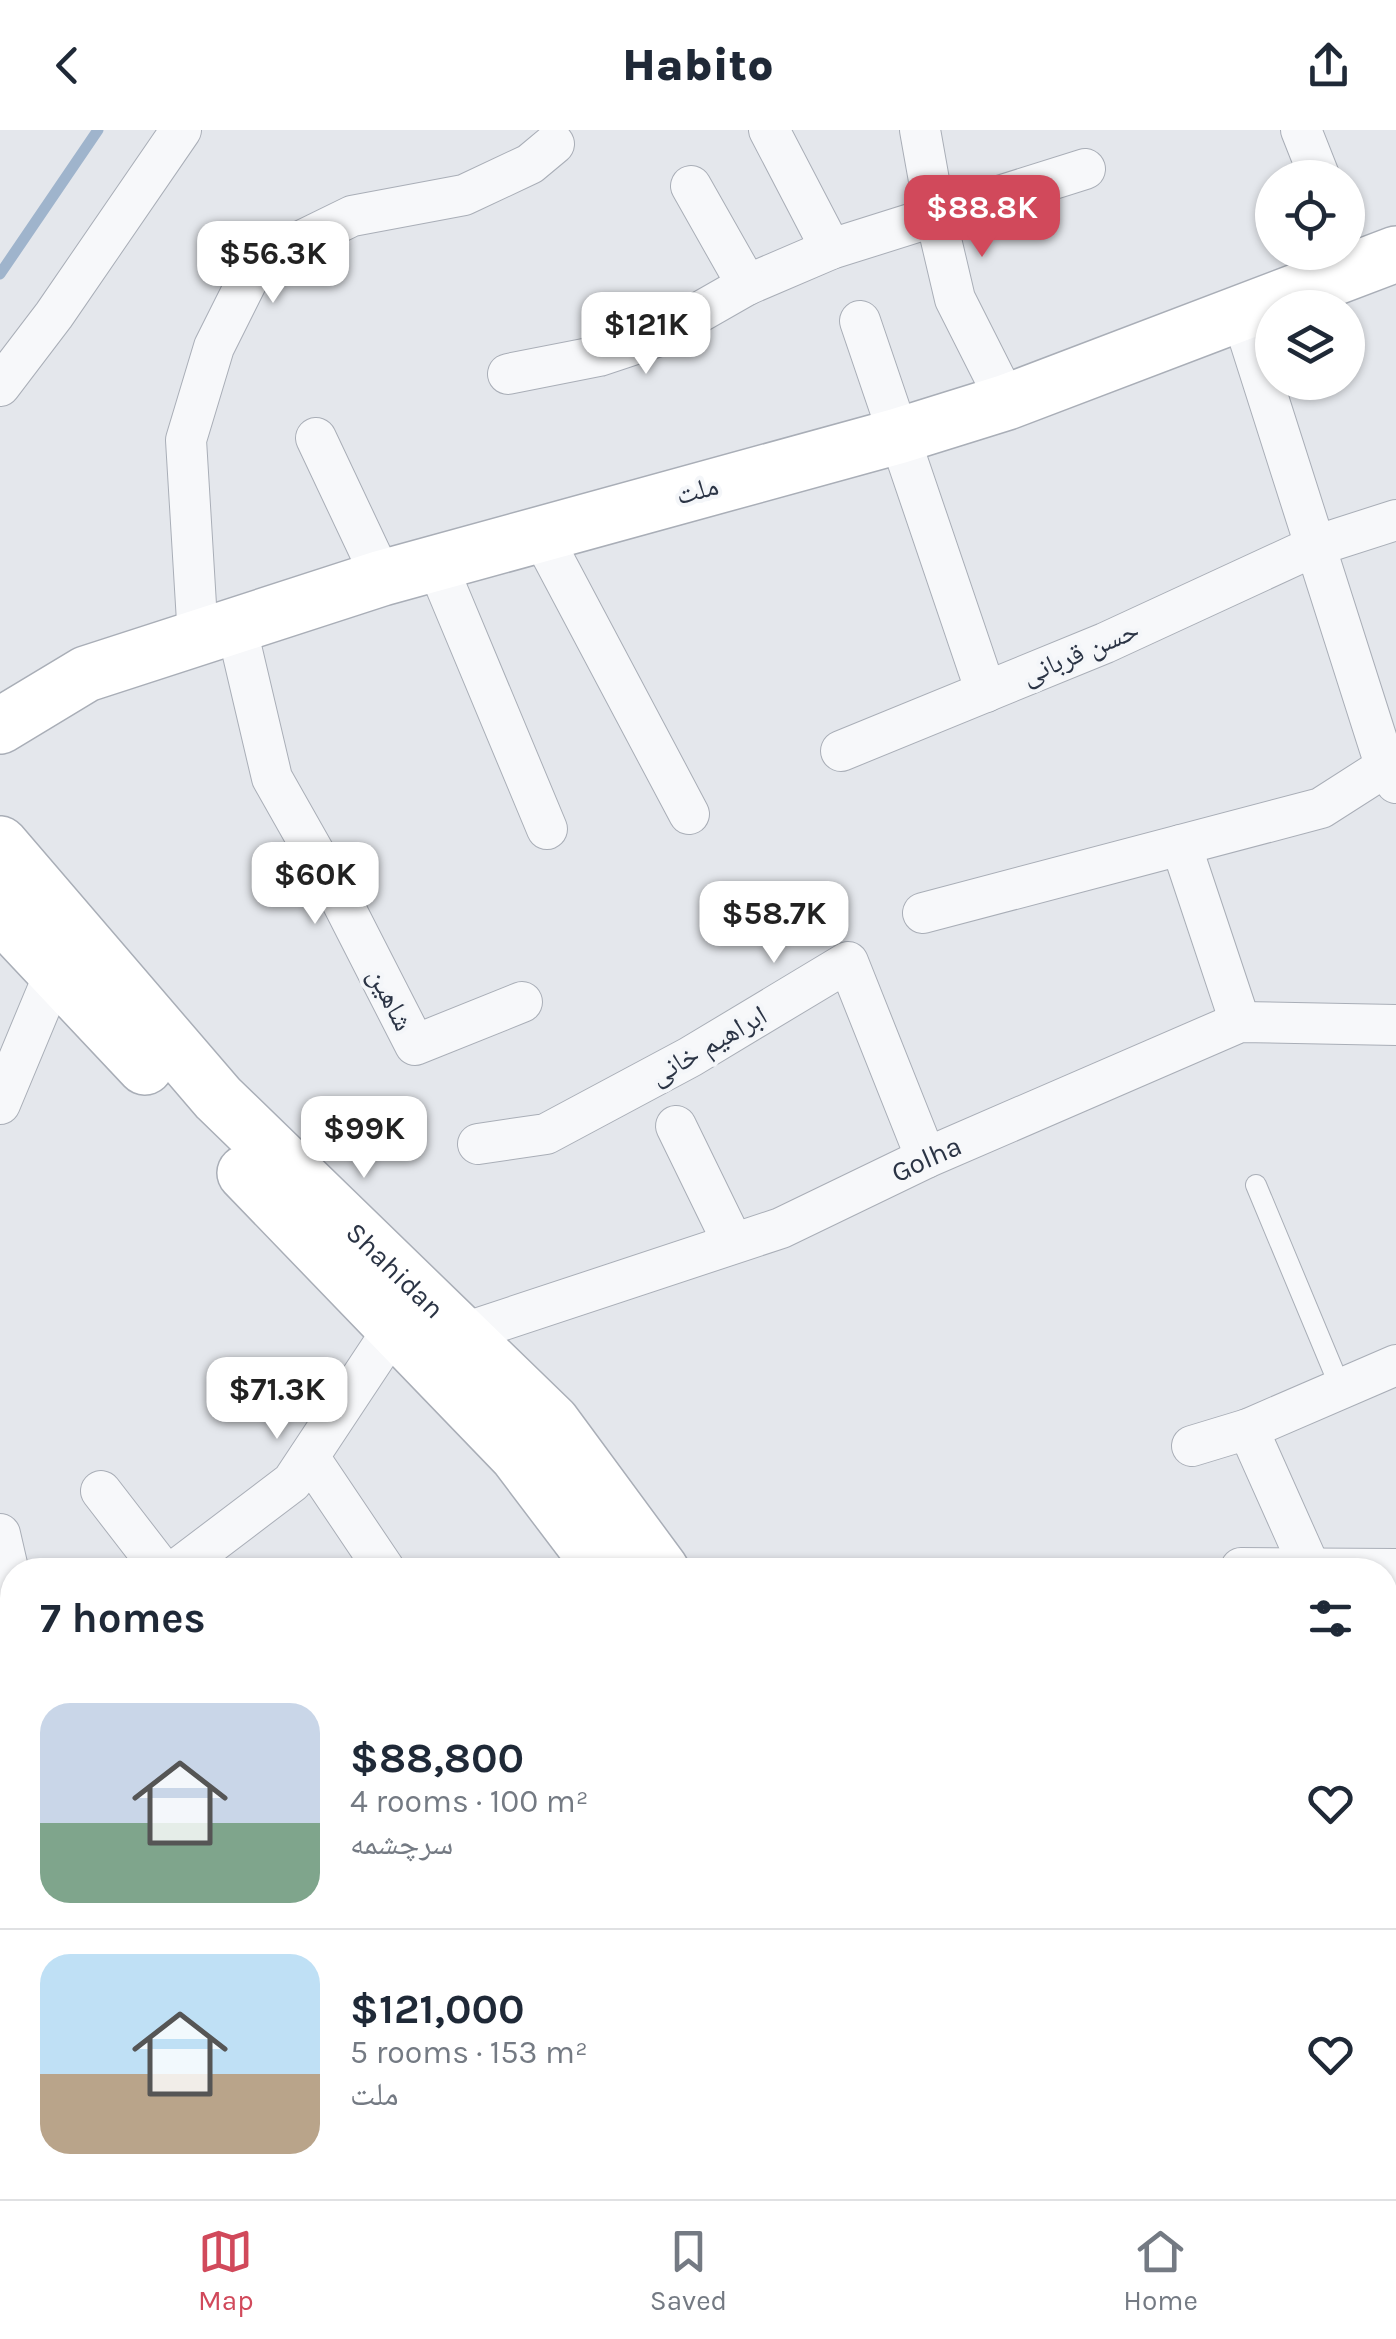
<!DOCTYPE html>
<html lang="en">
<head>
<meta charset="utf-8">
<style>
	body { margin:0; font-family:Karla,"Noto Naskh Arabic",sans-serif; background:#f6f6f7; color:#1f2937; height:100vh; display:flex; flex-direction:column; font-size:38px; white-space:nowrap }
	* { box-sizing:border-box; margin:0 }
	p { font-size:32px; color:#747a83 }
	.icon { flex:none; width:55px; height:55px; fill:none; stroke:currentColor; stroke-width:2; stroke-linecap:round; stroke-linejoin:round }
	.map { position:relative; flex:1; overflow:hidden }
	.sheet { position:absolute; left:0px; top:1428px; width:1398px; height:642px; display:flex; flex-direction:column; background:#fff; border-radius:40px 40px 0 0; box-shadow:0 2px 8px #0004 }
	.sheet>* { flex:none }
	.buttons { position:absolute; left:1255px; top:30px; display:grid; gap:20px }
	.buttons a { display:grid; place-items:center; width:110px; height:110px; border-radius:50%; background:#fff; box-shadow:0 2px 8px #0004; font-size:50px }
	.price { position:absolute; translate:-50% -85px; padding:0 22px; border-radius:20px; background:#fff; color:#222; font-size:32px; line-height:65px; filter:drop-shadow(0 2px 5px #0008) }
	.price::after { content:''; position:absolute; left:50%; top:60px; width:30px; height:22px; margin-left:-15px; background:inherit; clip-path:polygon(0 0,100% 0,50% 100%) }
	.price.active { background:#d1495b; color:#fff }
	ul { padding:0; list-style:none }
	li { display:flex; align-items:center; gap:30px; height:250px; padding:0 40px }
	li+li { border-top:2px solid #e0e1e3 }
	li span { display:grid; place-items:center; flex:none; width:280px; height:200px; border-radius:30px; color:#555 }
	li>.icon { margin-inline-start:auto }
	span .icon { width:120px; height:120px; fill:#fffc; stroke-width:1 }
	li b { font-size:42px }
	h2 { display:flex; justify-content:space-between; align-items:center; height:120px; padding:0 40px; font-size:42px }
	header { display:flex; justify-content:space-between; align-items:center; height:130px; padding:0 40px; background:#fff; font-size:45px; font-weight:800 }
	.menu { display:flex; justify-content:space-around; align-items:center; height:140px; border-top:2px solid #e0e1e3; background:#fff; font-size:28px; color:#747a83 }
	.menu a { display:grid; justify-items:center; gap:5px }
	.menu .active { color:#d1495b }
	.map>svg:first-child { display:block }
	.lines { fill:none; stroke-linecap:round; stroke-linejoin:round }
	.stream { stroke:#9fb4cc; stroke-width:11 }
	.lane-casing { stroke:#a9aeb7; stroke-width:22 }
	.street-casing { stroke:#a9aeb7; stroke-width:42 }
	.secondary-casing { stroke:#a9aeb7; stroke-width:58 }
	.lane { stroke:#f7f8fa; stroke-width:20 }
	.street { stroke:#f7f8fa; stroke-width:40 }
	.secondary { stroke:#fff; stroke-width:55 }
	.labels { text-anchor:middle; dominant-baseline:central; stroke-width:8; stroke-linejoin:round; paint-order:stroke }
	.street-label { font-size:28px; fill:#2b3445; stroke:#f4f6f9 }
</style>
</head>
<body>
<header><svg class="icon" aria-label="back" viewBox="0 0 24 24"><path d="M15 5l-7 7 7 7"/></svg>Habito<svg class="icon" aria-label="share" viewBox="0 0 24 24"><path d="M12 15V3M7 8l5-5 5 5M5 13v7h14v-7"/></svg></header>
<div class="map">
<svg width="1396" height="2069" viewBox="0 0 1396 2069">
	<rect width="100%" height="100%" fill="#e4e7ec"/>
	<g class="lines">
		<path class="stream" d="M0 144 98 0"/>
		<defs>
			<path id="lane" d="M1256 1055 1341 1259"/>
			<g id="street">
				<path d="M769 0 831 119"/>
				<path d="M920 0 935 84 955 169 1007 272"/>
				<path d="M1301 0 1320 48"/>
				<path d="M691 56 747 155 831 119 1085 39"/>
				<path d="M1241 183 1385 635 1396 653"/>
				<path d="M860 191 986 562"/>
				<path d="M508 244 599 226 656 207 747 155"/>
				<path d="M0 256 54 185 181 0"/>
				<path d="M316 308 382 448"/>
				<path d="M540 403 689 684"/>
				<path d="M436 433 547 699"/>
				<path d="M236 495 272 648 341 770 415 915 522 872"/>
				<path d="M198 508 186 310 214 217 256 133 352 86 464 65 530 34 554 14"/>
				<path d="M841 621 1105 513 1315 416 1396 390"/>
				<path d="M1181 715 1240 892"/>
				<path d="M923 783 1321 678 1396 630"/>
				<path d="M0 974 55 842"/>
				<path d="M676 996 733 1113"/>
				<path d="M478 1014 546 1004 690 927 848 832 926 1028"/>
				<path id="s1" d="M461 1204 781 1098 926 1028 1240 892 1396 895"/>
				<path d="M1248 1299 1310 1438"/>
				<path d="M1192 1316 1248 1299 1396 1235"/>
				<path d="M309 1327 385 1440"/>
				<path d="M101 1361 162 1440"/>
				<path d="M0 1404 12 1456"/>
				<path d="M1241 1438 1396 1439"/>
				<path d="M176 1440 292 1352 394 1198"/>
				<path d="M0 1569 12 1599"/>
				<path d="M1391 1572 1396 1584"/>
				<path d="M1385 1710 1396 1705"/>
				<path d="M1385 2043 1396 2040"/>
				<path d="M473 2058 481 2069"/>
				<path d="M1296 2069 1336 2058"/>
			</g>
			<g id="secondary">
				<path d="M0 596 86 544 382 448 898 306 1007 272 1396 124"/>
				<path id="s2" d="M0 714 218 968 552 1292 661 1440"/>
				<path d="M0 783 145 937"/>
				<path d="M245 1043 517 1325 604 1440"/>
				<path d="M1070 2058 1079 2069"/>
				<path d="M1122 2058 1131 2069"/>
			</g>
		</defs>
		<use href="#lane" class="lane-casing"/>
		<use href="#street" class="street-casing"/>
		<use href="#secondary" class="secondary-casing"/>
		<use href="#lane" class="lane"/>
		<use href="#street" class="street"/>
		<use href="#secondary" class="secondary"/>
	</g>
	<g class="labels">
		<g class="street-label">
			<text transform="translate(697 360) rotate(-15)">ملت</text>
			<text transform="translate(1080 522) rotate(-23)">حسن قربانی</text>
			<text transform="translate(391 869) rotate(63)">شاهین</text>
			<text transform="translate(708 915) rotate(-30)">ابراهیم خانی</text>
			<text stroke="none"><textPath href="#s1" startOffset="498">Golha</textPath></text>
			<text stroke="none"><textPath href="#s2" startOffset="582">Shahidan</textPath></text>
		</g>
	</g>
</svg>
<div class="buttons">
<a><svg class="icon" aria-label="locate" viewBox="0 0 24 24"><circle cx="12" cy="12" r="6"/><path d="M12 2v4M12 18v4M2 12h4M18 12h4"/></svg></a>
<a><svg class="icon" aria-label="layers" viewBox="0 0 24 24"><path d="M12 4l9 5-9 5-9-5zM3 14l9 5 9-5"/></svg></a>
</div>
<b class="price active" style="left:982px;top:130px">$88.8K</b>
<b class="price" style="left:273px;top:176px">$56.3K</b>
<b class="price" style="left:646px;top:247px">$121K</b>
<b class="price" style="left:315px;top:797px">$60K</b>
<b class="price" style="left:774px;top:836px">$58.7K</b>
<b class="price" style="left:364px;top:1051px">$99K</b>
<b class="price" style="left:277px;top:1312px">$71.3K</b>
<section class="sheet">
<h2>7 homes<svg class="icon" aria-label="filters" viewBox="0 0 24 24"><path d="M4 7h16M4 17h16"/><circle cx="9" cy="7" r="2"/><circle cx="15" cy="17" r="2"/></svg></h2>
<ul>
<li><span style="background:linear-gradient(#c9d6e8 60%,#7fa58c 0)"><svg class="icon" aria-label="home" viewBox="0 0 24 24"><path d="M3 11l9-7 9 7M6 9v11h12V9"/></svg></span><div><b>$88,800</b><p>4 rooms · 100 m²</p><p>سرچشمه</p></div><svg class="icon" aria-label="heart" viewBox="0 0 24 24"><path d="M12 20l-8-8c-3-5 5-10 8-4 3-6 11-1 8 4z"/></svg></li>
<li><span style="background:linear-gradient(#bfe0f5 60%,#b9a48a 0)"><svg class="icon" aria-label="home" viewBox="0 0 24 24"><path d="M3 11l9-7 9 7M6 9v11h12V9"/></svg></span><div><b>$121,000</b><p>5 rooms · 153 m²</p><p>ملت</p></div><svg class="icon" aria-label="heart" viewBox="0 0 24 24"><path d="M12 20l-8-8c-3-5 5-10 8-4 3-6 11-1 8 4z"/></svg></li>
</ul>
</section>
</div>
<nav class="menu">
<a class="active"><svg class="icon" aria-label="map" viewBox="0 0 24 24"><path d="M3 6l6-2 6 2 6-2v14l-6 2-6-2-6 2zM9 4v14M15 6v14"/></svg>Map</a>
<a><svg class="icon" aria-label="saved" viewBox="0 0 24 24"><path d="M7 4h10v16l-5-4-5 4z"/></svg>Saved</a>
<a><svg class="icon" aria-label="home" viewBox="0 0 24 24"><path d="M3 11l9-7 9 7M6 9v11h12V9"/></svg>Home</a>
</nav>
</body>
</html>
